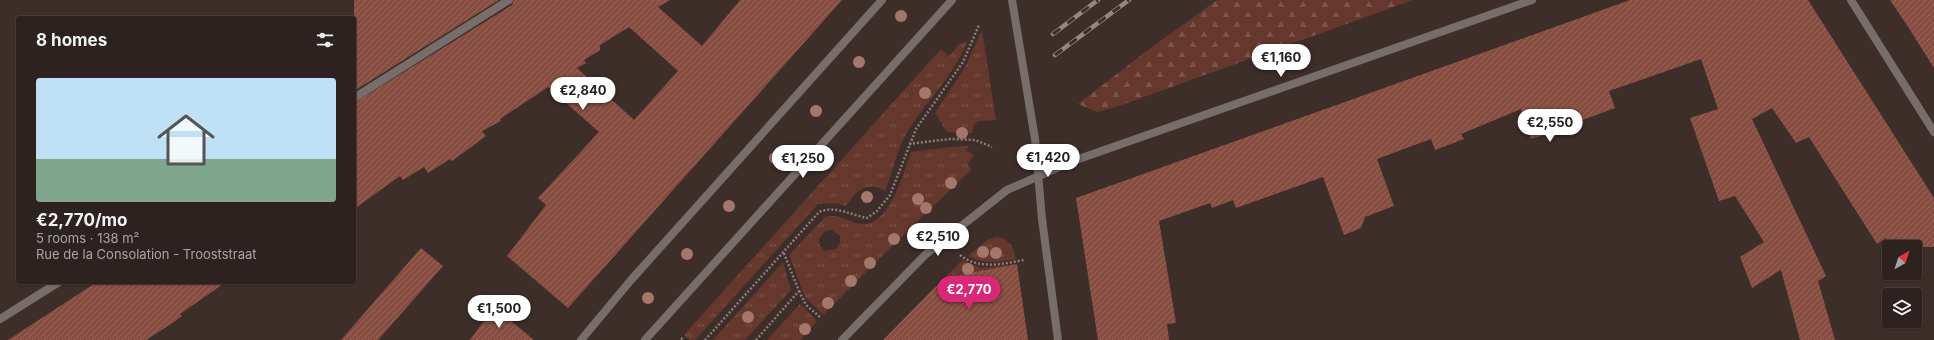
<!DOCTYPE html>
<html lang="en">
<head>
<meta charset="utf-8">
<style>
	body { margin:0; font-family:Inter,sans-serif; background:#3a2f2d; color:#f1f3f6; height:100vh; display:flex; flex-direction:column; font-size:15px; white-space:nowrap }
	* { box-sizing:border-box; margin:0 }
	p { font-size:13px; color:#a7a4a5 }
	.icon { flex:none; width:22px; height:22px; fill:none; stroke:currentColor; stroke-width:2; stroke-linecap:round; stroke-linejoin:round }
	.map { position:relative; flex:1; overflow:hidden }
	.details { position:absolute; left:16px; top:16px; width:340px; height:268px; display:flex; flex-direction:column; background:#2e2220; border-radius:4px; box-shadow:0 1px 3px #0004,0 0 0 1px #493f3e }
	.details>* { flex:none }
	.needle { width:26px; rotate:39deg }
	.buttons { position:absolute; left:1882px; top:240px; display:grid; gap:8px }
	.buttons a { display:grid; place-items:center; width:40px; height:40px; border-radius:4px; background:#2e2220; box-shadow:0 1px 3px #0004,0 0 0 1px #493f3e; font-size:20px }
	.price { position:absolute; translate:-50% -34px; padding:0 9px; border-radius:14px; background:#fff; color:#222; font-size:13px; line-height:26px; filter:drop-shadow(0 1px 2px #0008) }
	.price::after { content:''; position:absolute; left:50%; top:24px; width:12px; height:9px; margin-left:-6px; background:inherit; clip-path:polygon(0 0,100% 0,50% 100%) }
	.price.current { background:#db2777; color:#fff }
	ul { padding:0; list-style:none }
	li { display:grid; align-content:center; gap:8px; height:212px; padding:0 20px }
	li span { display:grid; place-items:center; height:124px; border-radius:4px; color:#555 }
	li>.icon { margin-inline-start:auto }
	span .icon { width:72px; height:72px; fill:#fffc; stroke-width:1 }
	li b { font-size:17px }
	h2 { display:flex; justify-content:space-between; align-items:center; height:48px; padding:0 20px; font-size:17px }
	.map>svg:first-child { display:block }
	.grass { fill:url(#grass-tufts); fill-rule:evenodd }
	.forest { fill:url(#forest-firs) }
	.building { fill:url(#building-hatch); fill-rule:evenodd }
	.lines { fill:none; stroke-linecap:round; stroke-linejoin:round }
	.path { stroke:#8a7c79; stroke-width:2.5; stroke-dasharray:2 2; stroke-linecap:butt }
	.minor { stroke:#776e6c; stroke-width:8 }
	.tertiary { stroke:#776e6c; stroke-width:8 }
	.rail-casing { stroke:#948784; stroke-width:4.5 }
	.rail { stroke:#3e2e2a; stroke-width:3; stroke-dasharray:9; stroke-linecap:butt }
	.tree { fill:#a5766a }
</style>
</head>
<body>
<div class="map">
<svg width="1934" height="340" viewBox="0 0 1934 340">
	<defs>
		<pattern id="grass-tufts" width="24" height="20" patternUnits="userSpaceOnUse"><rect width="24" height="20" fill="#66372c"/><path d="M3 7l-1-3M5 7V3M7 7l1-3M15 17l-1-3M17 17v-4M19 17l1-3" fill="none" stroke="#7c534a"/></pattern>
		<pattern id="forest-firs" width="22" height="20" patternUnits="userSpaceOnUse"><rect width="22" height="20" fill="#66372c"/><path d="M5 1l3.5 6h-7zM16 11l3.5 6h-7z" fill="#7c534a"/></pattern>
		<pattern id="building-hatch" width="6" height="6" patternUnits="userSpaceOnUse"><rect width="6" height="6" fill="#874d40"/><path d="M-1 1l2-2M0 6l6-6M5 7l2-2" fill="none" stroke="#98665b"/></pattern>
	</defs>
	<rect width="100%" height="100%" fill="#3e2e2a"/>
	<g class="grass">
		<path d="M982 30 996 120 979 121 974 124 972 133 947 132 935 113 965 67Z"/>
		<path d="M967 42C953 79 920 106 902 142 895 157 892 175 885 191 867 180 856 191 846 206L837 203 818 204 695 340H690L684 335 941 49 949 56 960 43Z"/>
		<path d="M969 146 966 150 974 155 968 163 971 170 897 241 823 315 805 297 789 255 825 217C839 213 848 222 861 224 889 228 904 171 911 152L951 147ZM832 230 840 236V243L836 249 825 251 820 246 819 238 825 231Z"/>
		<path d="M997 237C1010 239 1013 247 1016 259 999 262 984 265 968 256L987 240Z"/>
		<path d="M963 260 981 268 1017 264 944 278Z"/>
		<path d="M783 262 791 290 745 340H713Z"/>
		<path d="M800 304 817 321 801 340H767Z"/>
	</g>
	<path class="forest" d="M1217 0H1413L1119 106 1097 112 1078 104 1144 53Z"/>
	<g class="building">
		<path d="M354 0H499L354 91Z"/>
		<path d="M514 0H670L658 7 702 46 740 0H842L568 308 507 256 546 205 538 198 599 132 548 87 500 119 501 121 482 131 486 136 452 161 450 159 428 173 424 167 403 180 400 176 354 209V103L512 5ZM629 27 678 71 634 120 577 68 586 63 584 60 600 50V45Z"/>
		<path d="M1630 0H1808L1934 198V247H1894L1886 238 1877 244 1809 137 1796 143 1772 108 1752 119 1826 276 1818 281 1835 340H1800L1781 270 1752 288 1740 257 1764 242 1735 196 1719 201 1690 118 1718 109 1701 59 1609 91 1615 108 1580 121 1581 124 1531 139 1521 109 1461 134 1464 139 1435 150 1431 139 1377 159 1394 206 1365 217 1361 228 1344 235 1323 177 1236 208 1233 200 1212 208 1210 203 1159 221 1176 323 1167 324 1169 340H1098L1076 198Z"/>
		<path d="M1890 0H1934V68L1910 30Z"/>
		<path d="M421 248 443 266 378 340H341Z"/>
		<path d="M1017 264 1028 340H883L944 278Z"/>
		<path d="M97 282H226L180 314 182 316 171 324 146 340H8Z"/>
		<path d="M494 307 534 340H470Z"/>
	</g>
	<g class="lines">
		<g class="path">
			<path d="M909 144 950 139 975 140 992 147"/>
			<path d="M960 255C979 270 1002 264 1024 260"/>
			<path d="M799 291 806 305 820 317"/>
			<path d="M681 338 684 340"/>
			<path d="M705 340 819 212C835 205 851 215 867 218L877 211 890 195 916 129 963 62 979 25"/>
			<path d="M756 340 799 291 783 251"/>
		</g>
		<g class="minor">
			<path d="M1851 0 1934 132"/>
			<path d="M354 98 509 0"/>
			<path d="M0 319 59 282"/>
			<path d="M842 340 926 254 1007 190 1073 161 1532 0"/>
		</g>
		<g class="tertiary">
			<path d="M1012 0 1035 139 1042 219 1058 340"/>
			<path d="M581 340 631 280 882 0"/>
			<path d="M645 340 952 0"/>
		</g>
		<defs>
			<g id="rail">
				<path d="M1053 34 1098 0"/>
				<path d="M1055 55 1129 0"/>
			</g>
		</defs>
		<use href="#rail" class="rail-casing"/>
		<use href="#rail" class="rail"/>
	</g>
	<g class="tree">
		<circle cx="901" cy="16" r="6"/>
		<circle cx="859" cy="62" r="6"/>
		<circle cx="925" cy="93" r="6"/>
		<circle cx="816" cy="111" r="6"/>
		<circle cx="962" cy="133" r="6"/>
		<circle cx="775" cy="158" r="6"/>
		<circle cx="951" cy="183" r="6"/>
		<circle cx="867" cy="197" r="6"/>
		<circle cx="918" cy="199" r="6"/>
		<circle cx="729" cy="206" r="6"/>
		<circle cx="926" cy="208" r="6"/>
		<circle cx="894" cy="239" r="6"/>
		<circle cx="983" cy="252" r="6"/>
		<circle cx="996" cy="253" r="6"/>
		<circle cx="687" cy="254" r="6"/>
		<circle cx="870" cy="263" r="6"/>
		<circle cx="968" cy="269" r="6"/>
		<circle cx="851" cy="281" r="6"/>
		<circle cx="648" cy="298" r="6"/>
		<circle cx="828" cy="303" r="6"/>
		<circle cx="748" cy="317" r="6"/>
		<circle cx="805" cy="329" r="6"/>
	</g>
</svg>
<div class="buttons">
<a><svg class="needle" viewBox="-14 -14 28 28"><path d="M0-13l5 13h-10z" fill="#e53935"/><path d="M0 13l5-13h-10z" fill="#a7a4a5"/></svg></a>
<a><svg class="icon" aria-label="layers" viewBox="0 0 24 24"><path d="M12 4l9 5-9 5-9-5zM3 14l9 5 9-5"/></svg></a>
</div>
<b class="price" style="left:1281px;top:78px">€1,160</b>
<b class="price" style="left:583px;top:111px">€2,840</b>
<b class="price" style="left:1550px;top:143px">€2,550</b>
<b class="price" style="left:1048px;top:178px">€1,420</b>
<b class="price" style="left:803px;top:179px">€1,250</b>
<b class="price" style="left:938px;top:257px">€2,510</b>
<b class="price current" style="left:969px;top:310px">€2,770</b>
<b class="price" style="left:499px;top:329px">€1,500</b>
<section class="details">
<h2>8 homes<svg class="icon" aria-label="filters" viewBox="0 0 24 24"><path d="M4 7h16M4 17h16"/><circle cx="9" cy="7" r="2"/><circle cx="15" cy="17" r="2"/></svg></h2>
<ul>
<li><span style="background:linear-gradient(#bfe0f5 65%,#7fa58c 0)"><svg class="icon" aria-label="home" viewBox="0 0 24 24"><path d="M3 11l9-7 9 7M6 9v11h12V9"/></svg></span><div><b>€2,770/mo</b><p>5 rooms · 138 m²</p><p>Rue de la Consolation - Trooststraat</p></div></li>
</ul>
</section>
</div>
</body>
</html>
